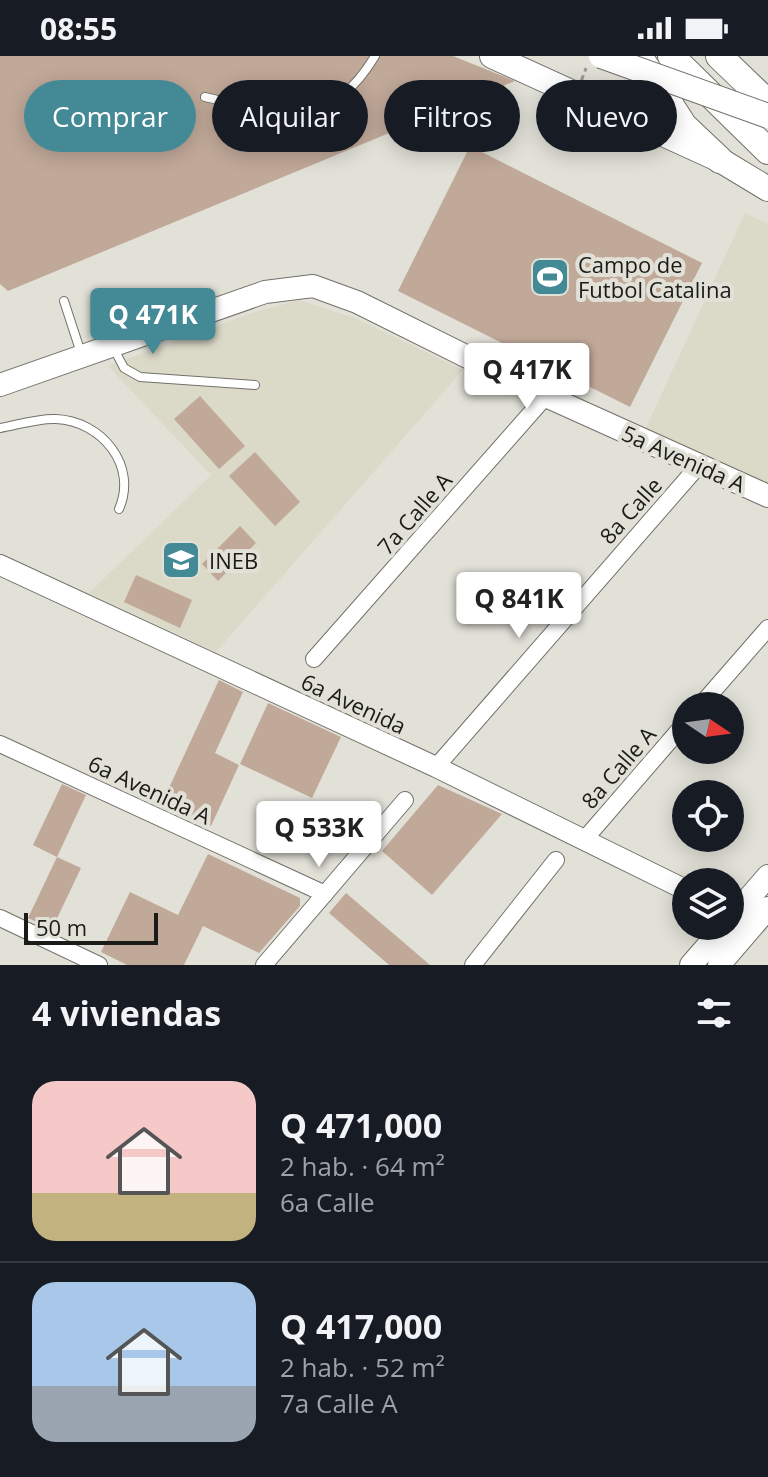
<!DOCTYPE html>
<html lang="es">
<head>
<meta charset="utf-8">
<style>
	body { margin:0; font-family:"Open Sans",sans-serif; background:#20242c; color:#f1f3f6; height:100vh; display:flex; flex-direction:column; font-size:30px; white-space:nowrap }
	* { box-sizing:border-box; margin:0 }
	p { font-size:26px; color:#9ea1a6 }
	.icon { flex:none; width:44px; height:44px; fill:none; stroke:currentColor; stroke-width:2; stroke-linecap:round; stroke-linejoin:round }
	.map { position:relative; height:909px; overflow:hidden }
	.sheet { display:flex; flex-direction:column; background:#171b24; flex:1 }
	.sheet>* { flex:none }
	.top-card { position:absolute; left:24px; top:24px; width:720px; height:72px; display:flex; gap:16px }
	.needle { width:52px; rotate:103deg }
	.controls { position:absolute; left:672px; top:636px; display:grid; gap:16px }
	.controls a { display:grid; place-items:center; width:72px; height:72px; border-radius:50%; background:#171b24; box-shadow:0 4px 20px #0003; font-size:40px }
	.scale { position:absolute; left:24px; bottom:20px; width:134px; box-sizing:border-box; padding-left:8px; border:4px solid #1b1b18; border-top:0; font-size:22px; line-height:28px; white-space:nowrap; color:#1b1b18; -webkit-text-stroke:6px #e2e1d8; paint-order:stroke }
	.price { position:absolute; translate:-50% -68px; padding:0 18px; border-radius:8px; background:#fff; color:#222; font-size:26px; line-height:52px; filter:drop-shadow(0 2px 4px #0008) }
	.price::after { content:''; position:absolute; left:50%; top:48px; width:24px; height:18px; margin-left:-12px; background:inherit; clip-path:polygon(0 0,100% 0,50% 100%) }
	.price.selected { background:#448996; color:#fff }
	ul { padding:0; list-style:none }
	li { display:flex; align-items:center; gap:24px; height:200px; padding:0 32px }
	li+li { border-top:2px solid #363941 }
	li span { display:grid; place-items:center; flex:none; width:224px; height:160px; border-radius:24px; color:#555 }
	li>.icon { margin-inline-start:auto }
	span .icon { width:96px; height:96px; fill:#fffc; stroke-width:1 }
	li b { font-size:34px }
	h2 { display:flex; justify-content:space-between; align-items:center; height:96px; padding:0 32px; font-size:34px }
	.pill { padding:0 28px; border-radius:36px; background:#171b24; box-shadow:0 4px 20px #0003; font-size:28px; line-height:72px }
	.pill.selected { background:#448996; color:#fff }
	.status { display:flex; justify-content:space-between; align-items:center; height:56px; padding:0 40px; background:#171b24; direction:ltr }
	.status svg { height:22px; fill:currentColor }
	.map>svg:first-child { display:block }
	.built { fill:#dbd9c8 }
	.green { fill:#c1a999 }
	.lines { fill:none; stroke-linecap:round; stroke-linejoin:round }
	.service-casing { stroke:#727169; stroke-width:10 }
	.minor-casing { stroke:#727169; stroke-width:18 }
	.tertiary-casing { stroke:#727169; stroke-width:22 }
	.secondary-casing { stroke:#727169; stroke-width:24 }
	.primary-casing { stroke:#727169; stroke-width:26 }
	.trunk-casing { stroke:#727169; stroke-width:28 }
	.service { stroke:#fff; stroke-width:8 }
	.minor { stroke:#fff; stroke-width:16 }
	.tertiary { stroke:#fff; stroke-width:20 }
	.secondary { stroke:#fff; stroke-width:22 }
	.primary { stroke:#fff; stroke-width:24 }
	.trunk { stroke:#fff; stroke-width:26 }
	.primary-bridge-casing { stroke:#727169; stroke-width:26; stroke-linecap:butt }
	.path-bridge { stroke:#9a9992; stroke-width:3; stroke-dasharray:6 4; stroke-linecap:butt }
	.primary-bridge { stroke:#fff; stroke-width:24 }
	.labels { text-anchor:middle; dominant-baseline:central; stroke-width:8; stroke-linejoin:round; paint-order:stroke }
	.poi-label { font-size:22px; fill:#1b1b18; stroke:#e2e1d8; text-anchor:start }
	.street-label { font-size:22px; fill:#1b1b18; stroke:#e2e1d8 }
</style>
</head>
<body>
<div class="status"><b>08:55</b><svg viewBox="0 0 49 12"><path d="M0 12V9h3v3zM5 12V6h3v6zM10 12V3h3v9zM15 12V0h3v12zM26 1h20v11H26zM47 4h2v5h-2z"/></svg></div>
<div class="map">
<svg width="768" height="909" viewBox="0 0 768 909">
	<rect width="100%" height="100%" fill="#e2e1d8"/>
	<g class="built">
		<path d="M745 157 768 168V431L645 374Z"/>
		<path d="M299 244 355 262 463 314 216 596 89 537 211 419 108 310 249 258Z"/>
	</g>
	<g class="green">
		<path d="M0 0H453L515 25 8 235 0 228Z"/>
		<path d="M470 90 702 207 630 351 398 235Z"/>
		<path d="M200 340 245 390 219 413 174 363Z"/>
		<path d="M255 396 300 446 275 470 229 420Z"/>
		<path d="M240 470 256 487 218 525 202 508Z"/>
		<path d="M136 519 192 544 180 572 124 546Z"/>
		<path d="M219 624 243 636 215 697 239 709 211 770 162 747Z"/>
		<path d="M268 647 341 681 312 742 240 708Z"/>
		<path d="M62 728 86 739 57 801 81 812 52 873 28 862 57 801 33 789Z"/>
		<path d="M438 729 502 758 432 839 382 795Z"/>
		<path d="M208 798 300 842V850L259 897 203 870 184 909H127L101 896 130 836 178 859Z"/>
		<path d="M346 837 430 909H389L329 857Z"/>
	</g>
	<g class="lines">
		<defs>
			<g id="service">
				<path d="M205 41C278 58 329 77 375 0"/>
				<path d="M64 245 81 297"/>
				<path d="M113 291 124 312 140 321 255 329"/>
				<path d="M0 372C17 369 39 362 56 363 102 365 138 410 119 453"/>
			</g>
			<g id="minor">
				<path d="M314 603 546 340"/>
				<path d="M700 650 768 572"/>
				<path d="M0 688 325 838"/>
				<path d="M436 711 700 408"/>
				<path d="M584 784 686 666"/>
				<path d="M0 862 99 909"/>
				<path d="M264 909 405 744"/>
				<path d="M473 909 556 804"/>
			</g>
			<path id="tertiary" d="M0 509 436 711 686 834"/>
			<g id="secondary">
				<path d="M0 329 265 236 313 230 357 246 546 340 768 440"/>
				<path d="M730 864 768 820"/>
				<path d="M691 909 725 870"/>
				<path d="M719 909 768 852"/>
			</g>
			<path id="primary" d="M492 0 720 104 768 133"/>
			<g id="trunk">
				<path d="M639 0 684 70 720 104"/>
				<path d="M671 0 768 95"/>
				<path d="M719 0 768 47"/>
			</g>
		</defs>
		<use href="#service" class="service-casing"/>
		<use href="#minor" class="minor-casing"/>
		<use href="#tertiary" class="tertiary-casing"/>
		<use href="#secondary" class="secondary-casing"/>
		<use href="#primary" class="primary-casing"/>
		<use href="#trunk" class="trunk-casing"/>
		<use href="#service" class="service"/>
		<use href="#minor" class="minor"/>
		<use href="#tertiary" class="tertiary"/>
		<use href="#secondary" class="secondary"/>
		<use href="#primary" class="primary"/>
		<use href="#trunk" class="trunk"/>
		<defs>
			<path id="primary-bridge" d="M601 0 768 60"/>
		</defs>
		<use href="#primary-bridge" class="primary-bridge-casing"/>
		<path class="path-bridge" d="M571 53 586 12"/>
		<use href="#primary-bridge" class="primary-bridge"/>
	</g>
	<defs>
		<symbol id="stadium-square" viewBox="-11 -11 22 22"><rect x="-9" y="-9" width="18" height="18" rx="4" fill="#448996" stroke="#e2e1d8"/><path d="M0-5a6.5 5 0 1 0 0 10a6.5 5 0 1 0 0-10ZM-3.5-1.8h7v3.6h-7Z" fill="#fff"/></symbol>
		<symbol id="school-square" viewBox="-11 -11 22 22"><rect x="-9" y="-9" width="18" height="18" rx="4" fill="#448996" stroke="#e2e1d8"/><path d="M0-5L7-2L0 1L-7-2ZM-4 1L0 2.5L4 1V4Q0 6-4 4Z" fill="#fff"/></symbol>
	</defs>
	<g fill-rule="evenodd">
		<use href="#stadium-square" x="528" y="199" width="44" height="44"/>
		<use href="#school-square" x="159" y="482" width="44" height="44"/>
	</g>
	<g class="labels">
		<g class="poi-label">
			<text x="578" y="208">Campo de<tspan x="578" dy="25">Futbol Catalina</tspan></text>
			<text x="209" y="504">INEB</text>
		</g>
		<g class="street-label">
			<text transform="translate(684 402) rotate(24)">5a Avenida A</text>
			<text transform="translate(630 454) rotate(-48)">8a Calle</text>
			<text transform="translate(414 457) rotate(-49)">7a Calle A</text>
			<text transform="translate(354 647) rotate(25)">6a Avenida</text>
			<text transform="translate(618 711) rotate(-49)">8a Calle A</text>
			<text transform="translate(150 733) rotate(25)">6a Avenida A</text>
		</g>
	</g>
</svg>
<div class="controls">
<a><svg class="needle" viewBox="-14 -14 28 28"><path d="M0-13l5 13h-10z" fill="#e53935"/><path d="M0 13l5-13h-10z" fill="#9ea1a6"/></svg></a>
<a><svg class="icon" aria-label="locate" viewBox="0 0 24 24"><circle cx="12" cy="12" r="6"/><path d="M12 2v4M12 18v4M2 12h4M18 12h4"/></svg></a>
<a><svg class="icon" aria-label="layers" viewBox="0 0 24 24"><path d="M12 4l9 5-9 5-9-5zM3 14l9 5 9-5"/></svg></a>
</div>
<div class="scale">50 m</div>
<b class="price selected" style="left:153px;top:300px">Q 471K</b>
<b class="price" style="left:527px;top:355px">Q 417K</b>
<b class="price" style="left:519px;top:584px">Q 841K</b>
<b class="price" style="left:319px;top:813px">Q 533K</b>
<div class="top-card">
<a class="pill selected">Comprar</a>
<a class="pill">Alquilar</a>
<a class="pill">Filtros</a>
<a class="pill">Nuevo</a>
</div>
</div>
<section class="sheet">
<h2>4 viviendas<svg class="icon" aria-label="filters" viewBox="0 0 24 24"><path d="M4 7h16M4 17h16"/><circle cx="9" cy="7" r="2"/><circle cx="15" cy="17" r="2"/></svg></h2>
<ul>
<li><span style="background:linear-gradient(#f6c9c9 70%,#c2b280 0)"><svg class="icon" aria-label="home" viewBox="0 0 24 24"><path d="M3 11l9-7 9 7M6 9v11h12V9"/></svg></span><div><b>Q 471,000</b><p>2 hab. · 64 m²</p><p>6a Calle</p></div></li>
<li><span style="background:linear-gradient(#a9c7e8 65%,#9aa5b1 0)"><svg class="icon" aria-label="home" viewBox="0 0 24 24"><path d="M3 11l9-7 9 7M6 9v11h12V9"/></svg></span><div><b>Q 417,000</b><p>2 hab. · 52 m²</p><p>7a Calle A</p></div></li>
</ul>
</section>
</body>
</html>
